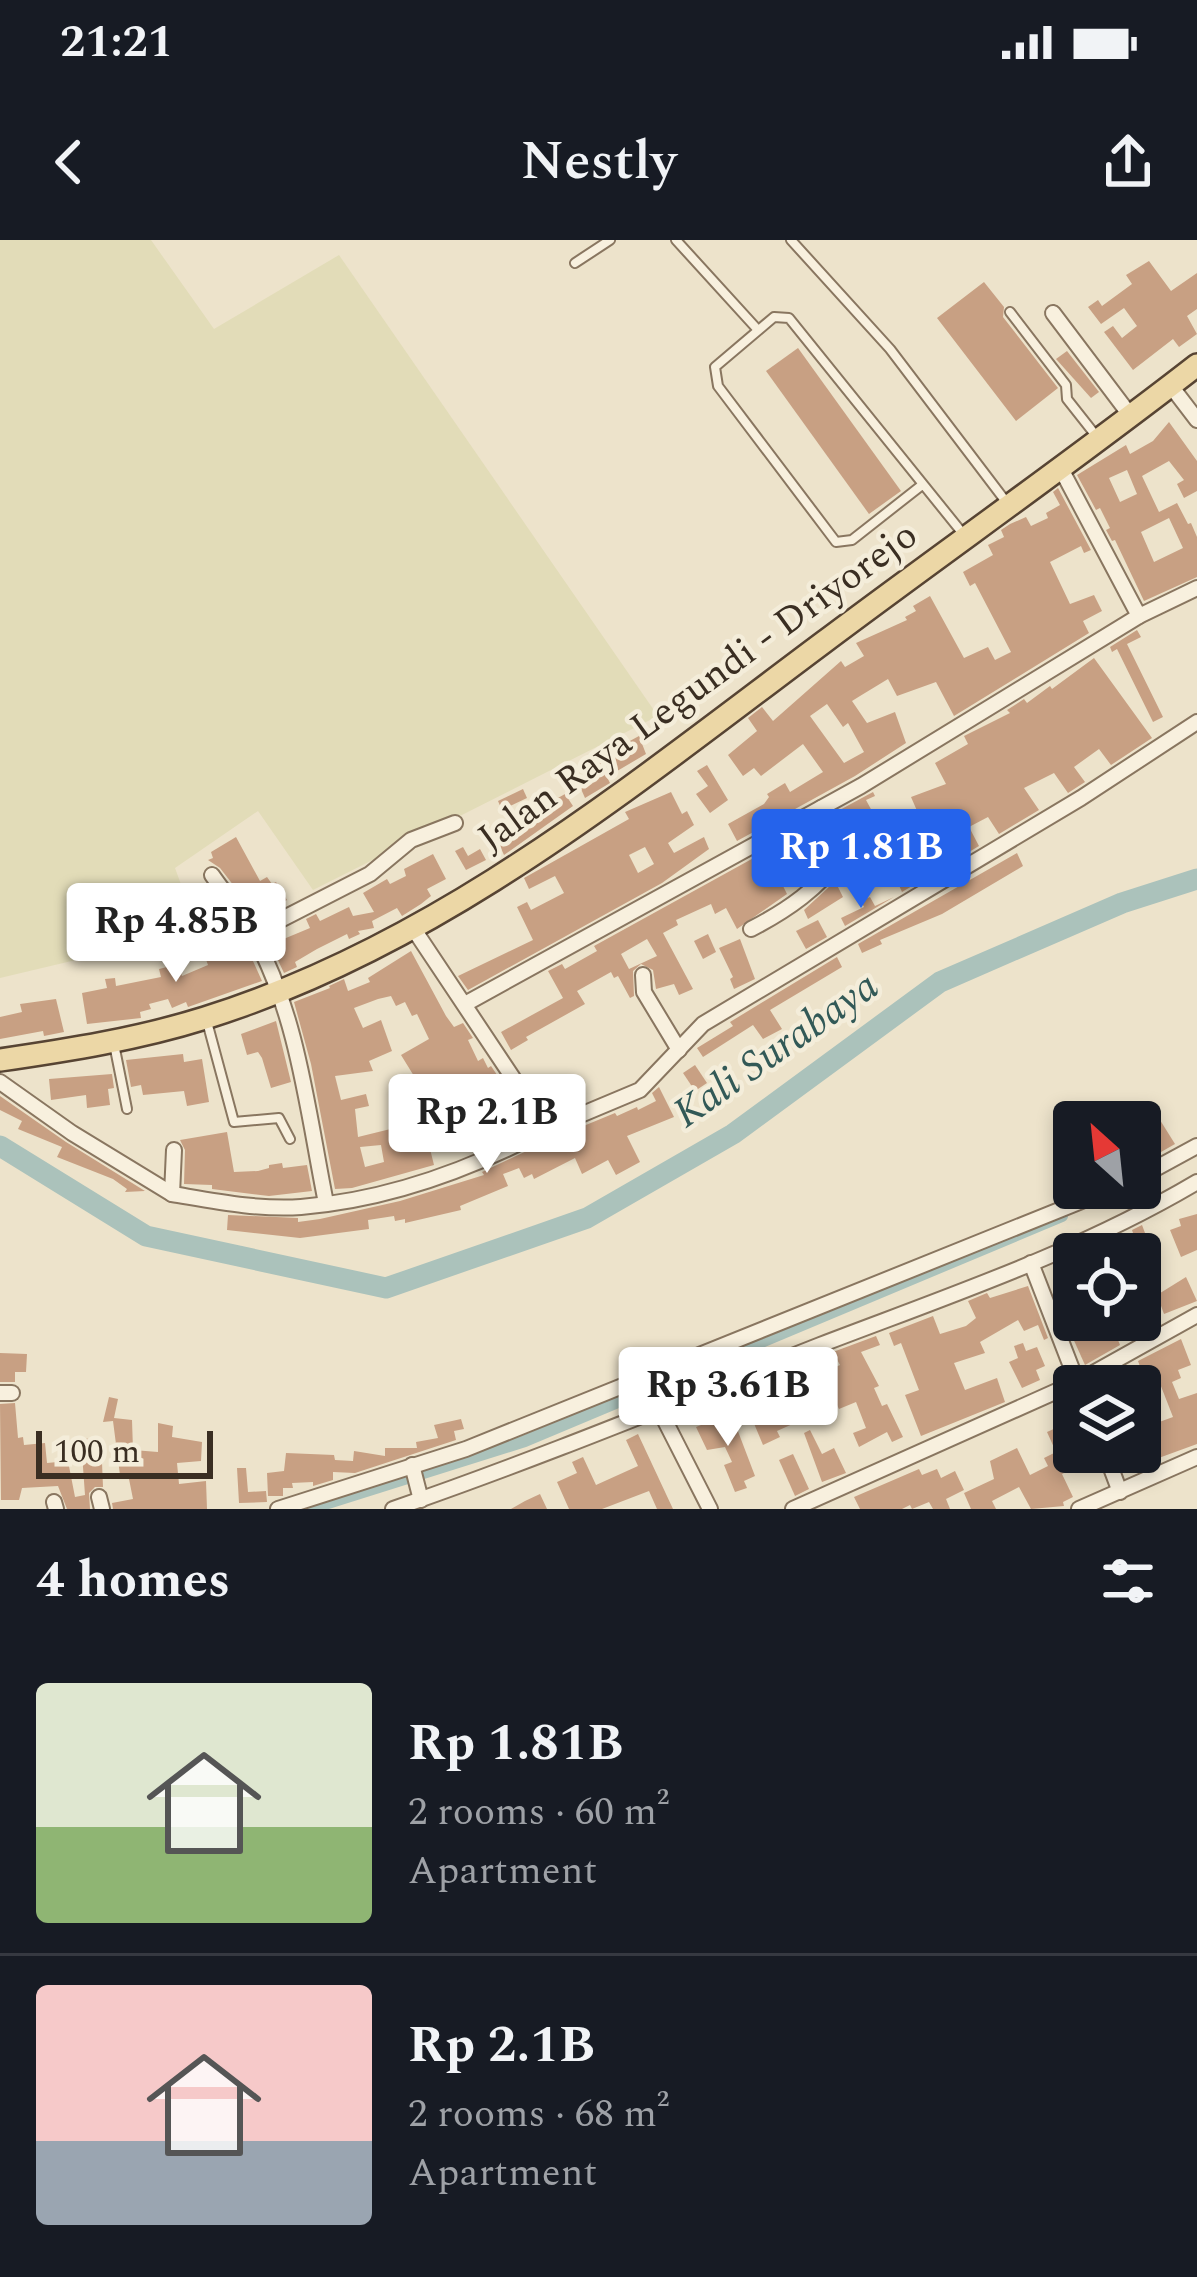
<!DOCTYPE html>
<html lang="en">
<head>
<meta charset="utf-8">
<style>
	body { margin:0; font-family:Spectral,serif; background:#242831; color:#f1f3f6; height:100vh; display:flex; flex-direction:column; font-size:45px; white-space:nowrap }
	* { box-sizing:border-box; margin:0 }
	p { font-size:39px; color:#9ea1a6 }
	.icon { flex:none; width:66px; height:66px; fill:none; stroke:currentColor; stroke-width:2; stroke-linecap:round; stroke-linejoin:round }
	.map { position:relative; height:1269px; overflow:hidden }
	.panel { display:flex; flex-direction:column; background:#171b24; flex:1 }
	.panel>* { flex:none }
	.needle { width:78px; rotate:333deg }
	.controls { position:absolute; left:1053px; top:861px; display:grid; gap:24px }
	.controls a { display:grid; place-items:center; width:108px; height:108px; border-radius:12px; background:#171b24; box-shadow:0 6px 18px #0003; font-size:60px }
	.scale { position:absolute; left:36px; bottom:30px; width:177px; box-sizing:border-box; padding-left:12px; border:6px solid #3a2e22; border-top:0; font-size:33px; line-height:42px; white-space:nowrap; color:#3a2e22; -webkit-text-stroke:9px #f4edda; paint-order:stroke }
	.price { position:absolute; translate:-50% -102px; padding:0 27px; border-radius:12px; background:#fff; color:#222; font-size:39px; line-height:78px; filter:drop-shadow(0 3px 6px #0008) }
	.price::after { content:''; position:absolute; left:50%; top:72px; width:36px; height:27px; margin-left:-18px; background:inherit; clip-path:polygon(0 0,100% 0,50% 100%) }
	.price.selected { background:#2563eb; color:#fff }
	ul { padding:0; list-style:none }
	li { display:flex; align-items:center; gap:36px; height:300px; padding:0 36px }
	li+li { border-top:3px solid #363941 }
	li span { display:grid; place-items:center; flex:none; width:336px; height:240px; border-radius:12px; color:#555 }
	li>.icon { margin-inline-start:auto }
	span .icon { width:144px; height:144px; fill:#fffc; stroke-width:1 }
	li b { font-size:51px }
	h2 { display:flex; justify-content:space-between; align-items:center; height:144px; padding:0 36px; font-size:51px }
	.status { display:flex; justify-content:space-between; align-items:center; height:84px; padding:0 60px; background:#171b24; direction:ltr }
	.status svg { height:33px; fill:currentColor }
	header { display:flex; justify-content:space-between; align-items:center; height:156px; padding:0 36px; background:#171b24; font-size:54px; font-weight:600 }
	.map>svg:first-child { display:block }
	.farmland { fill:#e2dcb8 }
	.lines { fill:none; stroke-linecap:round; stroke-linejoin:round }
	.canal { stroke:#abc2bb; stroke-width:12 }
	.river { stroke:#abc2bb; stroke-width:21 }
	.building { fill:#c8a083; fill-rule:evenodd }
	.service-casing { stroke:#897660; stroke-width:12 }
	.minor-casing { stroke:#897660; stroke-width:18 }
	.primary-casing { stroke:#574433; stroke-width:26 }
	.service { stroke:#f8f0de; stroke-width:8 }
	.minor { stroke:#f8f0de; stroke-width:14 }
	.primary { stroke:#ecd7a6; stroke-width:21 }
	.labels { text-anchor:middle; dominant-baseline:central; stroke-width:9; stroke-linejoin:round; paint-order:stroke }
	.street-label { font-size:39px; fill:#3a2e22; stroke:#f4edda }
	.water-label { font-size:42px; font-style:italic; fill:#325957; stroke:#f4edda }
</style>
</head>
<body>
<div class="status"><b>21:21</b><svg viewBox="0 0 49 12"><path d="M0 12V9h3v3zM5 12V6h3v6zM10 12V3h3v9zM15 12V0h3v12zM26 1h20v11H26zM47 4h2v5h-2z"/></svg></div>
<header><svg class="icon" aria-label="back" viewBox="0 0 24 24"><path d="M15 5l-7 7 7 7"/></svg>Nestly<svg class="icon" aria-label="share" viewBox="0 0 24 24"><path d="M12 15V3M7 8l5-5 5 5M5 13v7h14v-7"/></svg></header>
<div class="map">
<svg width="1197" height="1269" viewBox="0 0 1197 1269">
	<rect width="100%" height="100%" fill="#ede3cb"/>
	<path class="farmland" d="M0 0H151L214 89 339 15 658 476 313 650 258 571 175 628 198 691 0 738Z"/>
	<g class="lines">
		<path class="canal" d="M309 1269 525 1201 1062 976"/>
		<path class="river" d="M0 906 146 996 386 1048 587 978 733 894 940 742 1122 663 1197 639"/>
	</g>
	<g class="building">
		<path d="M1149 21 1171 51 1197 33V69L1187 76 1197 94 1179 107 1173 99 1133 130 1104 92 1113 86 1122 98 1137 86 1124 68 1101 84 1088 67 1098 60 1102 66 1132 44 1126 35Z"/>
		<path d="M984 42 1004 67 1003 77 1058 148 1016 181 937 78Z"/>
		<path d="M798 108 901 251 869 274 766 131Z"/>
		<path d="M1067 111 1099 152 1091 158 1056 119Z"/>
		<path d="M1169 182 1197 221V251L1184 258 1177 244 1184 240 1169 221 1142 236 1159 272 1177 263 1188 284 1191 283 1197 297V337L1144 361 1115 300 1112 301 1106 290 1110 288 1100 268 1096 270 1077 235 1126 205 1130 214 1153 201ZM1127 230 1137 254 1120 262 1109 238ZM1169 278 1183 308 1154 322 1141 292Z"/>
		<path d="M1058 248 1091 310 1084 313 1081 306 1050 322 1070 364 1094 355 1102 371 1083 381 1089 393 954 476 936 442 897 456 888 439 860 456 852 461 867 483 895 472 906 503 855 536 737 601 728 584 764 564 769 557 767 554 785 543 790 552 823 532 803 504 761 536 754 528 743 536 728 515 757 491 748 478 762 467 773 481 841 421 845 427 864 416 856 403 907 380 905 377 916 371 913 366 930 356 964 418 988 407 995 420 1011 412 975 343 970 346 963 332 993 315 988 305 1004 297 1001 290 1010 284 1026 277 1031 286 1048 278 1046 273 1060 265 1053 252ZM827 464 843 487 848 483 864 512 844 523 810 476Z"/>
		<path d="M1137 390 1141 397 1127 404 1163 477 1153 482 1117 409 1112 412 1110 407Z"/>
		<path d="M1094 418 1152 498 1111 525 1099 509 1074 527 1085 542 1068 553 1054 533 1024 548 1039 570 999 594 988 577 969 587 979 606 902 652 891 628 926 610 928 616 946 607 935 584 925 589 911 557 946 544 935 523 968 504 964 496 1010 473 1007 470 1024 459 1027 463 1050 446 1052 449Z"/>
		<path d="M639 496 646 514 607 537 610 543 585 558 578 542 586 539 580 528Z"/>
		<path d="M707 525 728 560 710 573 696 554 708 546 697 531Z"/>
		<path d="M523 549 527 558 502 570 498 561Z"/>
		<path d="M671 552 682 574 687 571 694 585 668 603 674 613 704 597 709 609 662 643 468 750 458 736 533 700 517 667 527 662 531 670 564 653 555 636 529 649 524 638 629 579 625 572ZM645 607 654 624 638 633 629 615Z"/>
		<path d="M873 552 875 556 866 560 879 584 851 597 836 572Z"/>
		<path d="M565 554 573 566 504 615 499 604 517 594 512 586 523 579 526 584 546 572 542 567Z"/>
		<path d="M236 597 260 641 267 637 272 644 276 642 287 660 258 677 237 644 234 646 220 628 208 620 213 618 211 612Z"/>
		<path d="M875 606 891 635 871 645 864 634 838 647 843 657 808 679 804 670 855 623 854 617Z"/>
		<path d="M463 607 468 616 480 609 486 620 466 630 455 611Z"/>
		<path d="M770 609 782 631 777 634 787 654 737 689 726 668 715 674 711 664 676 680 678 685 663 693 693 749 679 755 674 744 656 749 653 730 641 724 633 731 634 756 630 758 618 736 614 738 611 732 577 751 585 764 526 797 528 800 511 810 501 792 563 758 548 731 562 724 565 729 597 711 594 706ZM647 699 657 716 629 729 621 714Z"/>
		<path d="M1017 613 1023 626 942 674 880 700 882 704 862 713 858 704Z"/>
		<path d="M433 614 446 639 427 649 431 656 421 664 402 676 397 668 372 681 374 688 358 691 360 694 349 699 347 694 317 709 295 722 297 727 284 733 268 699 271 697 274 703 310 688 306 679 316 674 320 681 349 667 353 676 374 672 363 653 387 639 390 644 406 636 404 629Z"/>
		<path d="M870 657 875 666 894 657 845 686 841 678 864 667 861 661Z"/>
		<path d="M818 680 827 697 806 709 796 691Z"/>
		<path d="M233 689 237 700 244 701 262 741 188 767 186 762 172 768 168 759 149 764 151 769 140 772 141 778 87 784 82 753 107 748 105 739 115 738 116 746 161 737 159 729 171 726 178 725 182 736 208 725 204 714 224 707 219 695Z"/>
		<path d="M708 694 716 712 703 719 694 701Z"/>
		<path d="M740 699 755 739 734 749 730 739 733 737 719 708Z"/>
		<path d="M411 711 446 776 454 787 463 783 473 798 468 800 478 821 483 818 488 828 491 826 531 885 471 912 447 870 442 873 433 856 429 858 422 849 401 815 429 799 417 774 412 776 405 762 396 766 391 756 378 759 354 768 363 788 381 780 392 811 369 821 373 831 335 836 341 860 366 854 369 866 355 869 358 897 423 881 434 925 352 948 335 949 311 824 294 762 330 748 329 746 344 739 348 751 370 742 368 738ZM381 905 384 922 365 927 360 907Z"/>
		<path d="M837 717 842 727 770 770 782 789 763 799 753 785 703 817 697 808 733 786 730 782Z"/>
		<path d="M56 759 64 792 44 796 43 791 0 799V777L22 772 20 764Z"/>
		<path d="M276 781 291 842 271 848 262 818 258 812 247 815 241 794Z"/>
		<path d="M183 814 184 822 202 819 209 862 187 866 184 851 143 855 141 845 131 847 126 820Z"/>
		<path d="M695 825 707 843 695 851 683 833Z"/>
		<path d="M112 834 114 848 108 849 110 865 87 868 86 855 51 860 49 839Z"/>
		<path d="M659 847 674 877 627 896 640 922 616 935 608 920 582 934 575 918 534 939 532 934 524 938 519 928 503 934 508 946 460 966 461 970 405 983V979L395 981 394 976 368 980 369 989 300 998 227 990 228 975 298 978V982L320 979 400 961 484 935 482 932 552 899 615 873 617 876 637 867 638 870 656 861 652 853Z"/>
		<path d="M0 856 66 902 145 951 125 952 127 949 113 939 57 917 62 907 18 889 22 881 0 870Z"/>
		<path d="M1160 880 1175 904 1140 924V891Z"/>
		<path d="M227 892 234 932 258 931 269 928V925L282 923 283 928 307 925 312 951 269 956 212 949V945L184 944 185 910 180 900Z"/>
		<path d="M1197 974V1010L1181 1017 1170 990 1181 986 1179 979Z"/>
		<path d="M1142 985 1153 1014 1140 1019V1014H1100L1135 999 1132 990Z"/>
		<path d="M1186 1037 1197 1061 1164 1074 1157 1055Z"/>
		<path d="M1028 1046 1048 1098 1044 1100 1038 1085 1024 1091 1018 1080 980 1102 985 1113 954 1123 965 1150 997 1138 1005 1162 921 1196 905 1155 919 1150 901 1103 894 1106 889 1093 933 1076 940 1094 966 1086 976 1078 968 1061 987 1053 990 1058Z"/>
		<path d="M1079 1080H1110L1120 1105 1085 1125 1067 1085Z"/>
		<path d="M876 1096 880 1105 861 1112 879 1146 874 1148 882 1166 887 1164 903 1197 892 1202 887 1192 859 1207 853 1193 866 1188 856 1162 839 1169 837 1165 826 1169 825 1166 804 1174 806 1178 777 1191 780 1197 763 1205 745 1162 753 1158 758 1169 775 1162 769 1143 778 1139 776 1135 784 1131 790 1145 805 1140 840 1125 833 1112Z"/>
		<path d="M1181 1099 1191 1125 1178 1130 1181 1138 1172 1142 1179 1159 1197 1153V1204L1134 1227 1128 1212H1140V1199L1154 1193 1151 1185 1173 1177 1157 1136 1145 1140 1138 1121Z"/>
		<path d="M1023 1103 1026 1111 1037 1107 1045 1126 1036 1130 1040 1140 1022 1148 1009 1122 1018 1118 1014 1106Z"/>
		<path d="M0 1113 27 1114 26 1132H15V1142H0Z"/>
		<path d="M109 1157 118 1159 114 1178 132 1180 133 1210 158 1212V1183L173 1186 172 1197 202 1202 201 1221 177 1223 179 1244 206 1241 207 1269H113L112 1263 133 1259 128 1234 120 1235 113 1181 103 1182Z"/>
		<path d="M15 1163 18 1198 23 1197 24 1205 45 1203 47 1223 68 1221 75 1257 85 1255 81 1199 101 1198 103 1247H95L89 1253 90 1269H67L58 1246 22 1248 19 1260H1L0 1164Z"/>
		<path d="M731 1173 755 1236 744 1241 747 1248 735 1252 724 1225 732 1222 725 1207 707 1210 696 1187Z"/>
		<path d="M461 1179 464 1189 454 1191 456 1200 355 1233 333 1232V1240L313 1246V1242L292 1243 293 1248H283V1256H268L267 1233 284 1231 286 1213 334 1215 335 1220 353 1221 354 1211 385 1216V1208H417L416 1202 438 1198 434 1185Z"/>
		<path d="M1074 1185V1199L1063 1205 1070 1230 1062 1234 1073 1257 1063 1262 1064 1266 1031 1269 1019 1247 992 1261 996 1269H971L964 1253 994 1239 990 1221 1017 1208 1030 1235 1048 1226 1044 1218 1056 1212 1047 1192 1056 1188 1058 1193Z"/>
		<path d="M810 1190 822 1214 834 1208 846 1233 822 1242 804 1193Z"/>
		<path d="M638 1194 673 1269H657L649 1251 602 1269H569L557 1242 577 1233 572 1222 583 1217 596 1245 638 1226 626 1200Z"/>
		<path d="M793 1214 809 1249 795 1256 779 1220Z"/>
		<path d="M237 1228H246L248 1252 266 1251 267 1262 239 1263Z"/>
		<path d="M919 1229 922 1235 937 1229 941 1238 955 1231 964 1250 946 1259 950 1269H933L929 1262 912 1269 910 1265 902 1269H860L854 1257Z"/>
		<path d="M540 1254 547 1269H511L525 1261Z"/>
	</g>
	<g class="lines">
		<defs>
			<g id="service">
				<path d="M676 0 758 90"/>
				<path d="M791 0 890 109 1007 263"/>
				<path d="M575 23 610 0"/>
				<path d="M1010 72 1066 145 1067 159 1097 197"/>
				<path d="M922 245 852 300 836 302 718 146 715 127 774 77 789 78 964 295"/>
				<path d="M206 778 234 882 279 878 290 899"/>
				<path d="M114 804 127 869"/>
			</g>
			<g id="minor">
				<path d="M1053 73 1130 175"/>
				<path d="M1171 146 1197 180"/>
				<path d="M1139 376 1197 348"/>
				<path d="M212 635C226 655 242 674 254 696 298 776 308 874 326 963"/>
				<path d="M751 689C788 670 819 648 843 615V606L821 568"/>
				<path d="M253 694 370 634 411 600 455 583"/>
				<path d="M643 735 644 752 679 810"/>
				<path d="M465 764 861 546 1139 376 1060 227"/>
				<path d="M0 842 72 893 172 954"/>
				<path d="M547 889 640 850 703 784 1081 558 1197 482"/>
				<path d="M174 910 172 954C214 961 258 970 301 967 388 960 470 930 547 889L413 688"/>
				<path d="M1140 937 1197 906"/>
				<path d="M1079 1146 1077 1142 1197 1075"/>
				<path d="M0 1153H12"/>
				<path d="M659 1169 710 1269"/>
				<path d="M1105 1212 1120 1252"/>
				<path d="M412 1225 421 1260"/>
				<path d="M99 1257 102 1269"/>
				<path d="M54 1262 56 1269"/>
				<path d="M278 1269 466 1209 1114 948"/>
				<path d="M393 1269C538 1219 678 1161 820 1105 948 1056 1079 1012 1197 942"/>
				<path d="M793 1269 1077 1142 1031 1023"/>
				<path d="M1079 1269 1197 1217"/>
			</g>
			<path id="primary" d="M0 820C69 810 138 799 205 778 439 705 631 546 824 402 948 309 1075 220 1197 125"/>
		</defs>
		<use href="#service" class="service-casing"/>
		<use href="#minor" class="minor-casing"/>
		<use href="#primary" class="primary-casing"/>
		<use href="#service" class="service"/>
		<use href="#minor" class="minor"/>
		<use href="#primary" class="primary"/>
	</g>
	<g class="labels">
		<g class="street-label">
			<text transform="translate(698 447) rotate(-36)">Jalan Raya Legundi - Driyorejo</text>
		</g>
		<g class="water-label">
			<text transform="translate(776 810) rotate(-35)">Kali Surabaya</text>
		</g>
	</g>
</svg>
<div class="controls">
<a><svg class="needle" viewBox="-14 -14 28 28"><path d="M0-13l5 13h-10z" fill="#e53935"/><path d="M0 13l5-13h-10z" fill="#9ea1a6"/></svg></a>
<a><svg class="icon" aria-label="locate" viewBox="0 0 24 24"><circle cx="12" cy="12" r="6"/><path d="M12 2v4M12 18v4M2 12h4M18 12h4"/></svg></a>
<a><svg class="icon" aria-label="layers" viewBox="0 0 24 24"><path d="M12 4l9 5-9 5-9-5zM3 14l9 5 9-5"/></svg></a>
</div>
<div class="scale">100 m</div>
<b class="price selected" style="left:861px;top:671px">Rp 1.81B</b>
<b class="price" style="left:176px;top:745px">Rp 4.85B</b>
<b class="price" style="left:487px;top:936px">Rp 2.1B</b>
<b class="price" style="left:728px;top:1209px">Rp 3.61B</b>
</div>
<section class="panel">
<h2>4 homes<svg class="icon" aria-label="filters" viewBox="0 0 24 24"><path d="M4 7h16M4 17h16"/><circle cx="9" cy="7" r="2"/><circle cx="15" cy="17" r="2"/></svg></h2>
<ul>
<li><span style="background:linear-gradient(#dfe7d0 60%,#8fb573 0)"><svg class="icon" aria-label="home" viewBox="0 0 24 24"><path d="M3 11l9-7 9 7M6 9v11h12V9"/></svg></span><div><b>Rp 1.81B</b><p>2 rooms · 60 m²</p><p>Apartment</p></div></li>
<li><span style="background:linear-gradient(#f6c9c9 65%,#9aa5b1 0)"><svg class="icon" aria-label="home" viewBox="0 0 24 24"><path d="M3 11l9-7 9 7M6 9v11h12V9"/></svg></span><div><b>Rp 2.1B</b><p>2 rooms · 68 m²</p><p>Apartment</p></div></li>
</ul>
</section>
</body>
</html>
